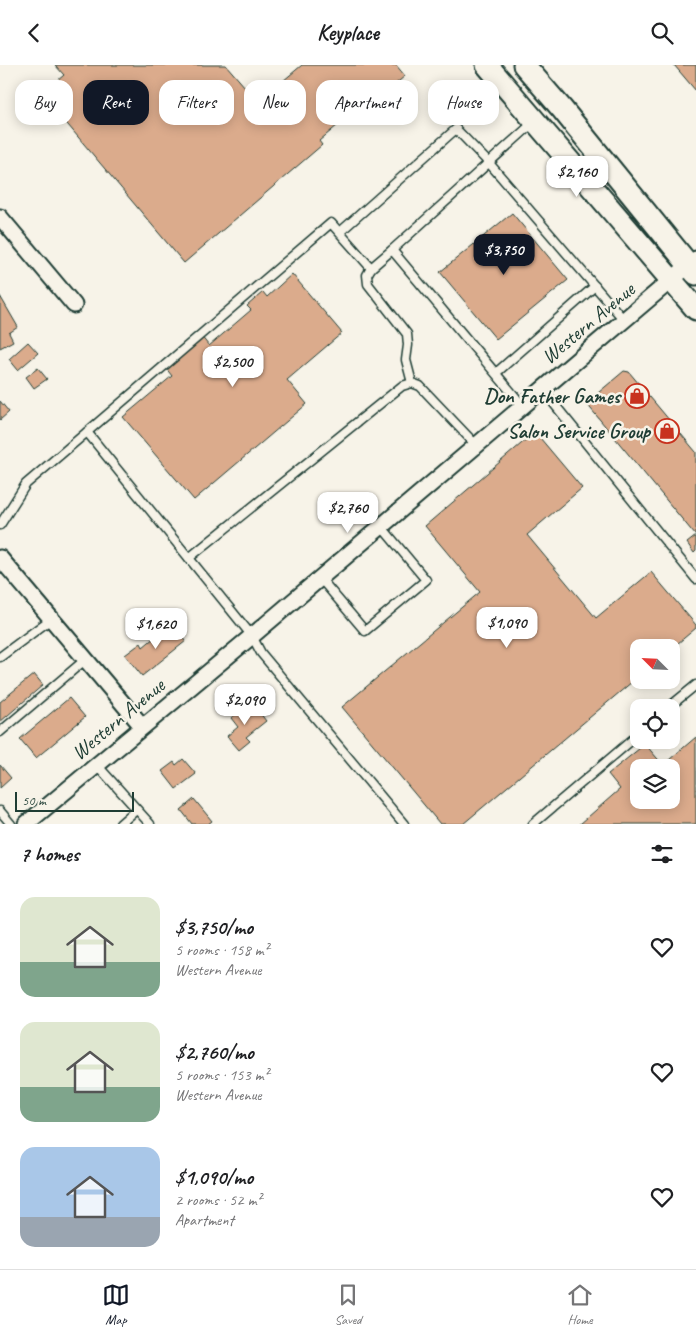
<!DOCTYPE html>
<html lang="en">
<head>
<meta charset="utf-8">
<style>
	body { margin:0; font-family:Caveat,sans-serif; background:#f6f6f6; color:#202124; height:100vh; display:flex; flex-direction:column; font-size:19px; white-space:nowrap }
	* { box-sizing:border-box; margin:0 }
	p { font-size:16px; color:#757577 }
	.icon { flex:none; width:28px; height:28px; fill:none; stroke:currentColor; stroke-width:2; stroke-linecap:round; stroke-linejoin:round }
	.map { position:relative; height:759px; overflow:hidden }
	.details { display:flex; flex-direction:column; background:#fff; flex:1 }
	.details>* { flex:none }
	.hud { position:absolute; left:15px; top:15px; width:666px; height:45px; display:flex; gap:10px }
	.needle { width:32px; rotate:294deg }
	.controls { position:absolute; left:630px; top:574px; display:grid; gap:10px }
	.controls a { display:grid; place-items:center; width:50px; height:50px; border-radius:10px; background:#fff; box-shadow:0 2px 12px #0003; font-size:25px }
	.scale { position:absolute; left:15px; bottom:12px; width:119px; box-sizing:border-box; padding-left:5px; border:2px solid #1f3d34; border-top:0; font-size:14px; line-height:18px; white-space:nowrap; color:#1f3d34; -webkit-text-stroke:4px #f7f3e8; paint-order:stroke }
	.price { position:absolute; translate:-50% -42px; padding:0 11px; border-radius:10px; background:#fff; color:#222; font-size:16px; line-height:32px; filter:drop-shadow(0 1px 2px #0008) }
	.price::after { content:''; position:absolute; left:50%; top:30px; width:15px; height:11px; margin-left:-8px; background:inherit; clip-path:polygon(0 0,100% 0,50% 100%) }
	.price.on { background:#111827; color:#fff }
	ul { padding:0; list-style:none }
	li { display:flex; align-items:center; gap:15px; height:125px; padding:0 20px }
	li span { display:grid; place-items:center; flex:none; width:140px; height:100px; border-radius:15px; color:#555 }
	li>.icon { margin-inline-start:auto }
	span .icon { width:60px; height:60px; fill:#fffc; stroke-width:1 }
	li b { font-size:21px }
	h2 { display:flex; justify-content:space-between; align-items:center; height:60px; padding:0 20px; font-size:21px }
	.pill { padding:0 18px; border-radius:15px; background:#fff; box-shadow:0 2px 12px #0003; font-size:18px; line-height:45px }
	.pill.on { background:#111827; color:#fff }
	header { display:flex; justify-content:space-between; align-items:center; height:65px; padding:0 20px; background:#fff; font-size:22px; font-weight:600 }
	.dock { display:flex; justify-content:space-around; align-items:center; height:70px; border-top:1px solid #e0e0e0; background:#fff; font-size:14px; color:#757577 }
	.dock a { display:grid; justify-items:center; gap:2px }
	.dock .on { color:#111827 }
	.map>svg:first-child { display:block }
	.building { fill:#dbab8c; stroke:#1f3d34; fill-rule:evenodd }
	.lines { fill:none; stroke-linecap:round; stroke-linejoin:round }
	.service-casing { stroke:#1f3d34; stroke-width:11 }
	.minor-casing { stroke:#1f3d34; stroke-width:19 }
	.secondary-casing { stroke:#1f3d34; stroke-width:25 }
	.service { stroke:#f7f3e8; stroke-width:8 }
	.minor { stroke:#f7f3e8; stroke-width:15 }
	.secondary { stroke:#f7f3e8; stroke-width:21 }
	.labels { text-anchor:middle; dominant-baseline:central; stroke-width:5; stroke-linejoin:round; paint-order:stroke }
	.street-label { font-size:21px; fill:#1f3d34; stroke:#f7f3e8 }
	.poi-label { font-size:21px; font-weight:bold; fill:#1f3d34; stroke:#f7f3e8; text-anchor:end }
</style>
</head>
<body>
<header><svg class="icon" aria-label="back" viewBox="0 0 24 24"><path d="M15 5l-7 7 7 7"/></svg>Keyplace<svg class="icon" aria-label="search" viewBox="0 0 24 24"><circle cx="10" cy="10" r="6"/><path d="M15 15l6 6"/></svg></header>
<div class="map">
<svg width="696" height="759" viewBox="0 0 696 759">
	<rect width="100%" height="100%" fill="#f7f3e8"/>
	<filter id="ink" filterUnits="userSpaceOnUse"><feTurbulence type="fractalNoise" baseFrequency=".02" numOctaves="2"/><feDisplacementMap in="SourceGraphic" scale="10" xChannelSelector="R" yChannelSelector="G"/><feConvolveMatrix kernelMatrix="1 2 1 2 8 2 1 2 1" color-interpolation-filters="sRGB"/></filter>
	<g filter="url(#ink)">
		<g class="building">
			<path d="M55 0H226L258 37 302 0H396L405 11 348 59 344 55 319 76 322 80 184 198 52 41 67 29 57 16 64 10Z"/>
			<path d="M674 0H696V26Z"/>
			<path d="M512 148 568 215 496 274 440 207Z"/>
			<path d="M292 209 342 268 287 315 307 339 194 435 123 352 172 311 165 302 201 271 209 281 251 245 247 241 263 227 267 232Z"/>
			<path d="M0 231 18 262 9 268 13 276 0 283Z"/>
			<path d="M28 277 38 288 18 305 9 294Z"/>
			<path d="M38 303 47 314 34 323 26 312Z"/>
			<path d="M624 306 629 307 696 387V486L694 488 687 478 696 471 586 338Z"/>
			<path d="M0 336 9 347 0 355Z"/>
			<path d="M535 367 582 423 527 470 596 553 651 507 696 560V563L671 584V582H639V611L463 759H440L342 642 480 527 425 461Z"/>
			<path d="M172 558 186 576 142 611 125 590 141 578 143 582Z"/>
			<path d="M34 609 43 620 0 657V637Z"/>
			<path d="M69 633 85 652 36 693 20 674Z"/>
			<path d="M247 639 253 647 257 644 266 656 246 672 250 676 239 685 227 671 238 662 231 653Z"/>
			<path d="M696 672V759H580L620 724 608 709 645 679 663 700ZM639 702H671V735H639Z"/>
			<path d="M183 694 196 709 176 724 162 706 174 697 176 700Z"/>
			<path d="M0 700 11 713 0 723Z"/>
			<path d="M194 734 212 756 208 759H192L181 745Z"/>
		</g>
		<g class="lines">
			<defs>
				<g id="service">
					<path d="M340 167 456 64 489 98 624 255"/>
					<path d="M392 185 534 57"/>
					<path d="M371 203 367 210 368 219 407 269 408 280 406 295 412 318"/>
					<path d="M496 308 595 221"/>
					<path d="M542 324 696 514"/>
					<path d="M87 367 331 158 371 203 392 185 523 341"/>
					<path d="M0 460 26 419 87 367 252 571 261 588 404 759"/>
					<path d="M189 493 402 321 412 318 420 321 476 380"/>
					<path d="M320 513 365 566 426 515 381 461"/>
					<path d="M0 592 51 554"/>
					<path d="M669 642 696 620"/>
					<path d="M0 667 86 594"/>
					<path d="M97 700 150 759"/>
					<path d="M0 746 11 759"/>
					<path d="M120 759 136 745"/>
					<path d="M533 759 639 669"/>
				</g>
				<g id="minor">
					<path d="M0 152 74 240"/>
					<path d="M0 493 142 661"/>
					<path d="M26 759 252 571 696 194"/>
				</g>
				<g id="secondary">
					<path d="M487 0 696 244"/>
					<path d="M524 0 562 44 696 209"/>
				</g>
			</defs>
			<use href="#service" class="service-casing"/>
			<use href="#minor" class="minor-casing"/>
			<use href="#secondary" class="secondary-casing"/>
			<use href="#service" class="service"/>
			<use href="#minor" class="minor"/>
			<use href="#secondary" class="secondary"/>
		</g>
	</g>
	<defs>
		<symbol id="shop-ring" viewBox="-11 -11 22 22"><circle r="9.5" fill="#f7f3e8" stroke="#c8321e" stroke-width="1.5"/><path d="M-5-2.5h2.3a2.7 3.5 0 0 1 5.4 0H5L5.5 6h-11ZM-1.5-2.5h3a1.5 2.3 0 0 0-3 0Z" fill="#c8321e"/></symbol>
	</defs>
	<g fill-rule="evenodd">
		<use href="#shop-ring" x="623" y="317" width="28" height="28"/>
		<use href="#shop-ring" x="653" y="352" width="28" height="28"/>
	</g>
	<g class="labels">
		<g class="street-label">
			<text transform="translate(588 258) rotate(-40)">Western Avenue</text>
			<text transform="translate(118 654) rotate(-40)">Western Avenue</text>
		</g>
		<g class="poi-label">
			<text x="620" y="331">Don Father Games</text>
			<text x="650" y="366">Salon Service Group</text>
		</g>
	</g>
</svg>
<div class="controls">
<a><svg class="needle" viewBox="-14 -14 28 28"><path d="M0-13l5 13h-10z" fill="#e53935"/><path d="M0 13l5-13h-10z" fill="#757577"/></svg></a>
<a><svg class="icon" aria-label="locate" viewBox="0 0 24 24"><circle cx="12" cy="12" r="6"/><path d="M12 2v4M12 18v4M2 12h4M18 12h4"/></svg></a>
<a><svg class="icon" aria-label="layers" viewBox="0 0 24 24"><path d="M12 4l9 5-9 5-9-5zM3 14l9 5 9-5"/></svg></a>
</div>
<div class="scale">50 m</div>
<b class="price" style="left:577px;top:133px">$2,160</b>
<b class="price on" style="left:504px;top:211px">$3,750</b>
<b class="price" style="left:233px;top:323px">$2,500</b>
<b class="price" style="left:348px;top:469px">$2,760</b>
<b class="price" style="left:507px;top:584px">$1,090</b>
<b class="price" style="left:156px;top:585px">$1,620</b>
<b class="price" style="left:245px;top:661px">$2,090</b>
<div class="hud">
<a class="pill">Buy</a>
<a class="pill on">Rent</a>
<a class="pill">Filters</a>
<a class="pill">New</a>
<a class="pill">Apartment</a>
<a class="pill">House</a>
</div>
</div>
<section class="details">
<h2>7 homes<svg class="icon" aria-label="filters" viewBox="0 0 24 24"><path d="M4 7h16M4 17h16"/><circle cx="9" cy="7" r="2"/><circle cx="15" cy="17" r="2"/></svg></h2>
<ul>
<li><span style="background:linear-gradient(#dfe7d0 65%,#7fa58c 0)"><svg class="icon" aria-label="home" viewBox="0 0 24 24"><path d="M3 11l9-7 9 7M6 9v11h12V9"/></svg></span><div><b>$3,750/mo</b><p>5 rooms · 158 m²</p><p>Western Avenue</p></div><svg class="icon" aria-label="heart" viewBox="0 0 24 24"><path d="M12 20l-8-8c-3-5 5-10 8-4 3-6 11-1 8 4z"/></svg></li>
<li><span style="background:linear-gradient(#dfe7d0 65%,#7fa58c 0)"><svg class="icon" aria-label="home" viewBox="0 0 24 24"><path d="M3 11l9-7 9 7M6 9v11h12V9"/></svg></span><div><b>$2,760/mo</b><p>5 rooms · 153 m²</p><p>Western Avenue</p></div><svg class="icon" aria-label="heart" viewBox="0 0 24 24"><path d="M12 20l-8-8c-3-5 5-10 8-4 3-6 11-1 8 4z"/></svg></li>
<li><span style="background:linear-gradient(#a9c7e8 70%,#9aa5b1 0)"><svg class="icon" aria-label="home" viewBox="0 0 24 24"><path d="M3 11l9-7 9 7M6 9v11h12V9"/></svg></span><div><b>$1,090/mo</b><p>2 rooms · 52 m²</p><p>Apartment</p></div><svg class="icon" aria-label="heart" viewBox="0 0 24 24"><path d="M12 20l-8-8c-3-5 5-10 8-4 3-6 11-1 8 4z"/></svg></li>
</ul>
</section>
<nav class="dock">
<a class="on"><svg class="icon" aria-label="map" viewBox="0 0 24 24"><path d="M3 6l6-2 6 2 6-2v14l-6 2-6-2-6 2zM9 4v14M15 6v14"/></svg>Map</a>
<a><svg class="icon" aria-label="saved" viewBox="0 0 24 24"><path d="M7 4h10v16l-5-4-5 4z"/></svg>Saved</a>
<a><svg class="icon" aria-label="home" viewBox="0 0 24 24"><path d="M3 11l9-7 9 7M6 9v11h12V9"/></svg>Home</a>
</nav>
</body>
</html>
